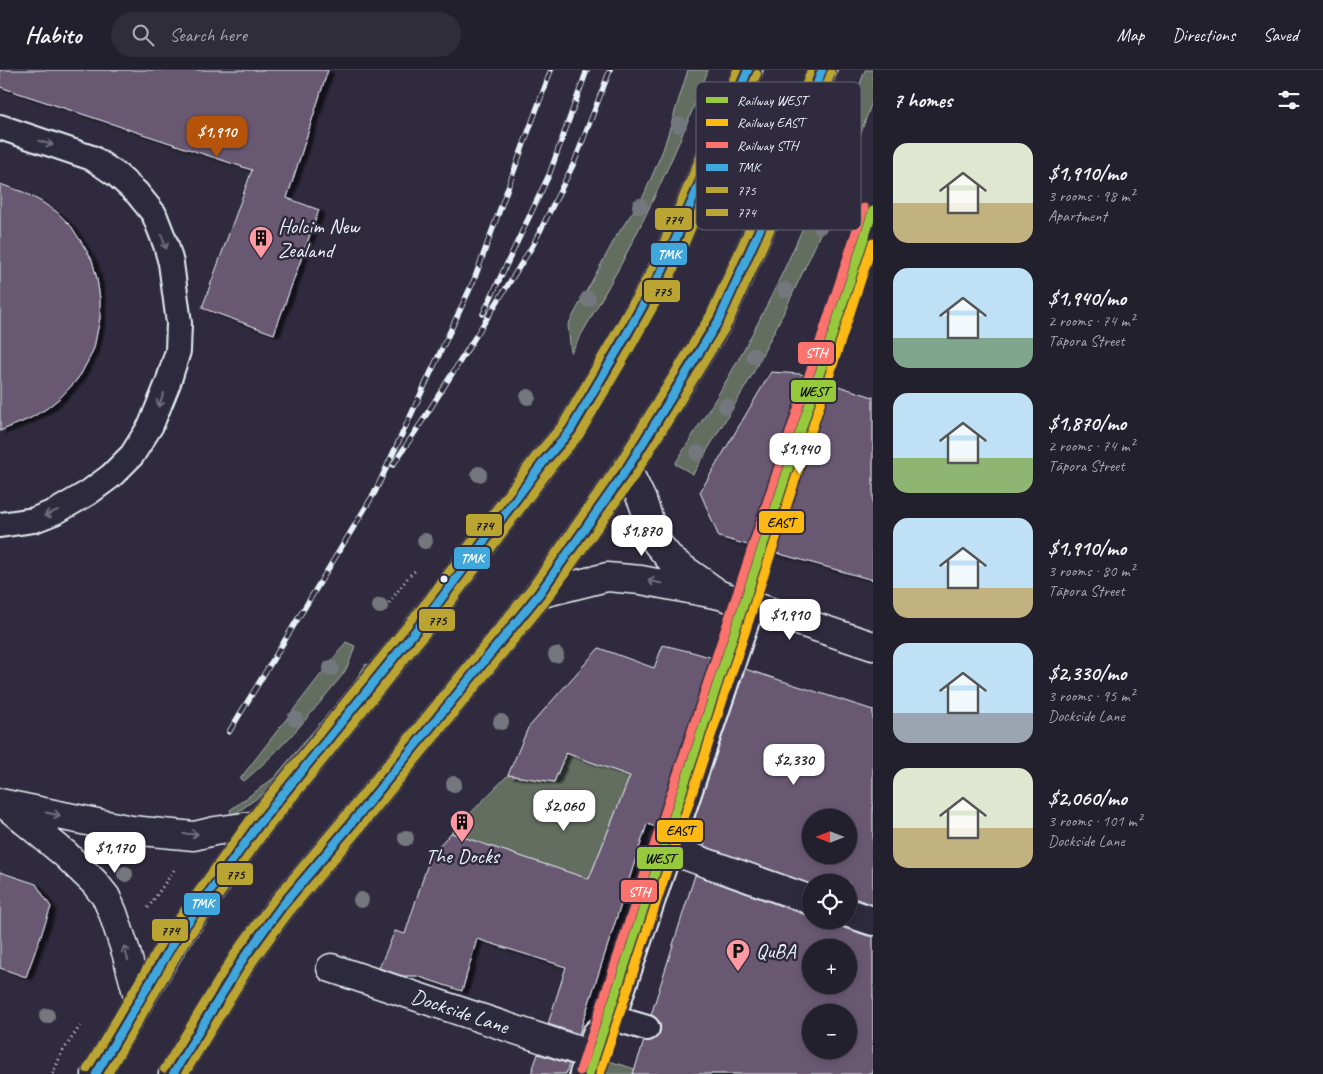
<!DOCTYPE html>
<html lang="en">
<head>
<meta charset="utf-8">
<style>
	body { margin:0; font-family:Caveat,sans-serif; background:#2f2d3a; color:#f1f3f6; height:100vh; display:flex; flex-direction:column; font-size:19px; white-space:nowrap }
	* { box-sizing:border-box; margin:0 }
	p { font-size:16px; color:#a3a3aa }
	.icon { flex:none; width:28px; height:28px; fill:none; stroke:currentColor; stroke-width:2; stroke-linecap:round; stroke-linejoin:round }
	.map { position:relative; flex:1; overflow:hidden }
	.details { display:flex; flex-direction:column; background:#23202e; width:450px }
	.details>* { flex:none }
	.needle { width:32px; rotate:270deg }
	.controls { position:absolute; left:802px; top:739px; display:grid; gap:10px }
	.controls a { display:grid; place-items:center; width:55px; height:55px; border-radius:50%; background:#23202e; box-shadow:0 2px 8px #0003,0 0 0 1px #403e4a; font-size:25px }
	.price { position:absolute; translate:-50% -42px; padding:0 11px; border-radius:10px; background:#fff; color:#222; font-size:16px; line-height:32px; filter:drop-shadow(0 1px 2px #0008) }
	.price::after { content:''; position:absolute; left:50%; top:30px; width:15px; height:11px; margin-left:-8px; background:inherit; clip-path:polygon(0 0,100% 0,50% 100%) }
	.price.on { background:#b45309; color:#fff }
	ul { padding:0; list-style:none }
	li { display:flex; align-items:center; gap:15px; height:125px; padding:0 20px }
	li span { display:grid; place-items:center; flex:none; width:140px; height:100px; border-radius:15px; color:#555 }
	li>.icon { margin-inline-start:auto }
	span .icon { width:60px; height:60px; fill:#fffc; stroke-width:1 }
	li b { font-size:21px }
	h2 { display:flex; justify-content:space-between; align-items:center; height:60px; padding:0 20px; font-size:21px }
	header { display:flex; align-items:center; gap:30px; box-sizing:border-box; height:70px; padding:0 25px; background:#23202e; border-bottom:1px solid #403e4a }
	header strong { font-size:24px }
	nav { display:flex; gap:28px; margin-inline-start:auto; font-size:18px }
	.search { width:350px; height:45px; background:#2f2d3a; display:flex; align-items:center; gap:12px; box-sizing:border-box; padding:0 18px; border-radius:28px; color:#a3a3aa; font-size:19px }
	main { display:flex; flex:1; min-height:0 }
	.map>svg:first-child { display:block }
	.green { fill:#646d61; stroke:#a6afac }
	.building { fill:#695872; stroke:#e8f1f8; fill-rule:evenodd; filter:url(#shadow) }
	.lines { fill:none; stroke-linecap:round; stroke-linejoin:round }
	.lane-casing { stroke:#e8f1f8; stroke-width:28 }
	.street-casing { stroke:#e8f1f8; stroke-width:31 }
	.primary-casing { stroke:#e8f1f8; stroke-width:31 }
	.path { stroke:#e8f1f8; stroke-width:3; stroke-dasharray:1 4; stroke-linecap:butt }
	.lane { stroke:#2f2a3d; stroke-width:24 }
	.street { stroke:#2f2a3d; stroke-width:28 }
	.primary { stroke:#2f2a3d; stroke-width:28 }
	.rail-casing { stroke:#e8f1f8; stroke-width:5.5 }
	.rail { stroke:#2f2a3d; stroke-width:4; stroke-dasharray:11; stroke-linecap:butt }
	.bus-1-casing { stroke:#2f2a3d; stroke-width:11 }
	.bus-2-casing { stroke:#2f2a3d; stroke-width:11 }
	.bus-3-casing { stroke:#2f2a3d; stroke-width:11 }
	.bus-1 { stroke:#40a7dc; stroke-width:8 }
	.bus-2 { stroke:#bba532; stroke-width:8 }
	.bus-3 { stroke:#bba532; stroke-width:8 }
	.rail-1-casing { stroke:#2f2a3d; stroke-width:12 }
	.rail-2-casing { stroke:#2f2a3d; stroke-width:12 }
	.rail-3-casing { stroke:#2f2a3d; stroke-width:12 }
	.rail-1 { stroke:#97c93d; stroke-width:9 }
	.rail-2 { stroke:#fdb913; stroke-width:9 }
	.rail-3 { stroke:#fc736e; stroke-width:9 }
	.tree { fill:#74777e }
	.oneway { stroke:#70707e }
	.bus-dot { fill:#e8f1f8; stroke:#2f2a3d; stroke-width:2 }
	.labels { text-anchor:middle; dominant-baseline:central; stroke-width:5; stroke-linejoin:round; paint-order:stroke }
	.poi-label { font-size:21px; fill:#e8f1f8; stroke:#2f2a3d; text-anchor:start }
	.street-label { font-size:21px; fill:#e8f1f8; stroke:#2f2a3d }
	.key { fill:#2f2a3d; stroke:#666675; stroke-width:1 }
	.key-label { font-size:14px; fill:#e8f1f8 }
	.line-badge { stroke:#2f2a3d; stroke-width:2 }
	.badge-label { font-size:14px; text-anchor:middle; font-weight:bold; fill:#fff }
	.pale-badge-label { font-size:14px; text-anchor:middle; font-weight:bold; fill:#111 }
</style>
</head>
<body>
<header>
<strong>Habito</strong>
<div class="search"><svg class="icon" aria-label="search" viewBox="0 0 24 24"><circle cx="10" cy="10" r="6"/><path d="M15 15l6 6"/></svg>Search here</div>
<nav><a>Map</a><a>Directions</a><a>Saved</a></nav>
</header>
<main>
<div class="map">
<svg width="873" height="1004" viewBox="0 0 873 1004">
	<defs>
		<filter id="shadow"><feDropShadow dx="5.5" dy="3" stdDeviation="1" flood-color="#0009"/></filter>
	</defs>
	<rect width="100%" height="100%" fill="#2f2a3d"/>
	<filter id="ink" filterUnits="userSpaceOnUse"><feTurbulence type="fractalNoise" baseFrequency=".02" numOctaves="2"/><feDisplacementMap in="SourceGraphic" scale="10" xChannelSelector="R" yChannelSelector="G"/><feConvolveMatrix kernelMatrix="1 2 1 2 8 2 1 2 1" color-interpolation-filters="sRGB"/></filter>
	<g filter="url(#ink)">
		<g class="green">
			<path d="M688 0H708C683 67 653 133 620 196 604 225 587 254 571 283L568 255 617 165 644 125 663 80Z"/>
			<path d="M865 0H873V29L859 68 815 176 785 240 750 309 693 404 675 394C693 364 712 336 729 306 784 210 828 104 865 0Z"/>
			<path d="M346 572 355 576C352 584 350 593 345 601 340 609 332 617 326 625 301 656 275 685 244 711L240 709Z"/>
			<path d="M366 594 373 596 274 716 232 746 230 740 274 708 353 614Z"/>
			<path d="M566 683 630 706 589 809 451 763 508 705 554 712Z"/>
			<path d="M609 991 635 999 633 1004H605Z"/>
		</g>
		<g class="building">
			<path d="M0 0H328L287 128 319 140 274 264 202 238 252 100 0 17Z"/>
			<path d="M0 114 23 122 40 131 57 142 71 156 82 173 92 190 97 209 100 229V248L94 278 90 287 81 304 75 312 61 327 46 339 29 349 0 361Z"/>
			<path d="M771 302 800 304 873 327V510L719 467 700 422Z"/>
			<path d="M663 575 696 583 719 590 662 759 647 754 579 964 548 954 566 897 477 869 462 921 417 906H403L379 898 395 861 405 864 431 784 451 763 589 809 630 706 566 683 554 712 508 705 528 658 599 578 654 598Z"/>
			<path d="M745 599 873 640V835L854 828H849V812H811V814L704 776 705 774 688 768ZM811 748H849V785H811Z"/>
			<path d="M0 802 36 814 51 837 26 907 0 898Z"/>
			<path d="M695 805 806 845H811V850H836L838 854 844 858 868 866H873V1004H633L644 971H651L656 968 660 962V954L657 949 651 945ZM811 878H849V915H811ZM811 942H849V980H811Z"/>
			<path d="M538 984 569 994 566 1004H531Z"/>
		</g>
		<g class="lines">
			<defs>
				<g id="lane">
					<path d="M0 57 92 88 117 105 137 123 154 144 166 175 171 193 179 253 178 281 168 313 151 355 132 385 111 406 88 423 57 441 34 450 0 455"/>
					<path d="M647 958 613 948 752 536"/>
					<path d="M582 1004 595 963 613 948"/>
				</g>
				<g id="street">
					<path d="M627 399 642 430 657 473 672 491 713 520"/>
					<path d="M539 524 607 507 641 510 720 525 873 576"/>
					<path d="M0 733 131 760 194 766 215 761 258 755"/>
					<path d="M8 737 65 784 94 812 106 827 113 843 126 882 139 930"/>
					<path d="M670 780 811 830"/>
					<path d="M849 843 873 851"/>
					<path id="s1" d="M331 898 588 984"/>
				</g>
				<g id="primary">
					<path d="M96 1004 174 872 258 755 438 533 545 390 570 361 620 276 663 199 748 0"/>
					<path d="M173 1004 245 886 281 837 346 760 539 524 627 399 719 250 778 119 822 0"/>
				</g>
			</defs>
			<use href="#lane" class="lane-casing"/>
			<use href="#street" class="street-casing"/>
			<use href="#primary" class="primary-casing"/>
			<g class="path">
				<path d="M386 537 409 506 415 501"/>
				<path d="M148 838 174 800"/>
				<path d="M53 1004 61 984 80 956"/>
			</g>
			<use href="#lane" class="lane"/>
			<use href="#street" class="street"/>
			<use href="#primary" class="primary"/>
			<defs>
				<g id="rail">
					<path d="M483 244 549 105 587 0"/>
					<path d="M393 395 423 350 533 175 574 93 610 0"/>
					<path d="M229 662 375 422 474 210 551 0"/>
				</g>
			</defs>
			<use href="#rail" class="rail-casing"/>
			<use href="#rail" class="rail"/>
			<defs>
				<g id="bus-1">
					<path d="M96 1004 174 872 258 755 438 533 545 390 570 361 620 276 663 199 748 0"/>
					<path d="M173 1004 245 886 281 837 346 760 539 524 627 399 719 250 778 119 822 0"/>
				</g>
				<g id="bus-2">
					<path d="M108 1004 182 877 266 761 446 539 553 396 579 366 629 281 672 204 757 4"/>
					<path d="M185 1004 253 892 289 843 354 766 547 530 636 404 728 254 787 123 831 3"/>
				</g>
				<g id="bus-3">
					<path d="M87 999 165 867 250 749 430 527 537 384 562 355 611 271 654 195 737 0"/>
					<path d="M164 999 236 881 273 831 338 754 531 518 619 393 710 245 769 115 811 0"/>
				</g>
			</defs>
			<use href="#bus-1" class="bus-1-casing"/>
			<use href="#bus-2" class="bus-2-casing"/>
			<use href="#bus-3" class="bus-3-casing"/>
			<use href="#bus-1" class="bus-1"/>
			<use href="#bus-2" class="bus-2"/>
			<use href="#bus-3" class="bus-3"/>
			<defs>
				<path id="rail-1" d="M589 1004 873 141"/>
				<path id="rail-2" d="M600 1004 873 173"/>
				<path id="rail-3" d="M580 1001 864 138"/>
			</defs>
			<use href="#rail-1" class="rail-1-casing"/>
			<use href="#rail-2" class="rail-2-casing"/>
			<use href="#rail-3" class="rail-3-casing"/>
			<use href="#rail-1" class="rail-1"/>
			<use href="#rail-2" class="rail-2"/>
			<use href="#rail-3" class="rail-3"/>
		</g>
		<g class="tree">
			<circle cx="679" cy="55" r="8"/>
			<circle cx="640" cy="136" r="8"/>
			<circle cx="820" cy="156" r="8"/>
			<circle cx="785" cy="220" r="8"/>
			<circle cx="588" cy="229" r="8"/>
			<circle cx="754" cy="286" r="8"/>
			<circle cx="528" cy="327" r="8"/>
			<circle cx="726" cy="336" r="8"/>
			<circle cx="698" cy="383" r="8"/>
			<circle cx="479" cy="404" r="8"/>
			<circle cx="425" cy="471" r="8"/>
			<circle cx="380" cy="536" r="8"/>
			<circle cx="556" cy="585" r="8"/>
			<circle cx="331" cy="598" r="8"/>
			<circle cx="295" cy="649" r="8"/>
			<circle cx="501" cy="652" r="8"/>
			<circle cx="454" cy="714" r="8"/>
			<circle cx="406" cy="768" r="8"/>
			<circle cx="125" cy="804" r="8"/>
			<circle cx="361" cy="830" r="8"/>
			<circle cx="47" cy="946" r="8"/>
		</g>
		<defs><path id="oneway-shaft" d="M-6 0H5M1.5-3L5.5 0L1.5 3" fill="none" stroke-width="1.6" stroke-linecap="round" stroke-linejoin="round" transform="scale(1.25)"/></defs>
		<g class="oneway">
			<use href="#oneway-shaft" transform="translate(46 73) rotate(18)"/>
			<use href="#oneway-shaft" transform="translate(164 172) rotate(71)"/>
			<use href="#oneway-shaft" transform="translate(161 330) rotate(112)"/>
			<use href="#oneway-shaft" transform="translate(51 443) rotate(157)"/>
			<use href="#oneway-shaft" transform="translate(655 512) rotate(-169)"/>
			<use href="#oneway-shaft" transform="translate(53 744) rotate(11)"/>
			<use href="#oneway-shaft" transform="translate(191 764)"/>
			<use href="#oneway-shaft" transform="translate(126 883) rotate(-106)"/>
		</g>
	</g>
	<defs>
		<symbol id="building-pin" viewBox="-11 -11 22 30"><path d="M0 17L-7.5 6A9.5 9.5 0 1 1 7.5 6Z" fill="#ff9aa2" stroke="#2f2a3d"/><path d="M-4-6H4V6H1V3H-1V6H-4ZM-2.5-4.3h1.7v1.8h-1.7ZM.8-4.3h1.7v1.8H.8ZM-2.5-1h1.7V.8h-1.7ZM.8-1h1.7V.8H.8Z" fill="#111"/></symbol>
		<symbol id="parking-pin" viewBox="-11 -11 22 30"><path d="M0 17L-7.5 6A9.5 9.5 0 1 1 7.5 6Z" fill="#ff9aa2" stroke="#2f2a3d"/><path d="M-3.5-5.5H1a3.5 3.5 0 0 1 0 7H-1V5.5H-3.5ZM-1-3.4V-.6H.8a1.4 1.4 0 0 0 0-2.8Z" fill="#111"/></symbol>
	</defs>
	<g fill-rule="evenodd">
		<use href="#building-pin" x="247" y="154" width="28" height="38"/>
		<use href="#building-pin" x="448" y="738" width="28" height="38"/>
		<use href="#parking-pin" x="724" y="867" width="28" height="38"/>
	</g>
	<circle class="bus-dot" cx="444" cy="509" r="4.5"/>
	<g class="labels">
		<g class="poi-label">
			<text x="278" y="156">Holcim New<tspan x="278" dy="24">Zealand</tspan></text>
			<text x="462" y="786" text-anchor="middle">The Docks</text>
			<text x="756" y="881">QuBA</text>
		</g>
		<g class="street-label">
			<text stroke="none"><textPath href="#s1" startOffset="136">Dockside Lane</textPath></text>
		</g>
	</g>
	<rect x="696" y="12" width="165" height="148" rx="8" class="key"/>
	<rect x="706" y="27" width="22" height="6" fill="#97c93d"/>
	<rect x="706" y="49" width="22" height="7" fill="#fdb913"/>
	<rect x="706" y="72" width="22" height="6" fill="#fc736e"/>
	<rect x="706" y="94" width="22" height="7" fill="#40a7dc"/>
	<rect x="706" y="117" width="22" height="6" fill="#bba532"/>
	<rect x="706" y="139" width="22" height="7" fill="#bba532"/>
	<g class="key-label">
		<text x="737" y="35">Railway WEST</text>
		<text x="737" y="57">Railway EAST</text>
		<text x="737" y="80">Railway STH</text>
		<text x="737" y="102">TMK</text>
		<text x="737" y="125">775</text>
		<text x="737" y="147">774</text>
	</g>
	<g class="line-badge">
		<rect x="654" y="137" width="39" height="24" rx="5" fill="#bba532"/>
		<rect x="650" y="172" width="38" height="24" rx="5" fill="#40a7dc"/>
		<rect x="643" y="209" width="38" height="24" rx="5" fill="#bba532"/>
		<rect x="797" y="271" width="38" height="24" rx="5" fill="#fc736e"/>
		<rect x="790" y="309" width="47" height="24" rx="5" fill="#97c93d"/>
		<rect x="758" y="440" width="47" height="24" rx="5" fill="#fdb913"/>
		<rect x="465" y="443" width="38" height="24" rx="5" fill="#bba532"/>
		<rect x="453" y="476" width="38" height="24" rx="5" fill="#40a7dc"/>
		<rect x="418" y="538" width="38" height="24" rx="5" fill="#bba532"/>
		<rect x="656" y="749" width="48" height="24" rx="5" fill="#fdb913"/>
		<rect x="636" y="776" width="48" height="24" rx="5" fill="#97c93d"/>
		<rect x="216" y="792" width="38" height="24" rx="5" fill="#bba532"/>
		<rect x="620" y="809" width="38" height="24" rx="5" fill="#fc736e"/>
		<rect x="183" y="822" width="38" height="24" rx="5" fill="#40a7dc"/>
		<rect x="151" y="848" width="38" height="24" rx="5" fill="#bba532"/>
	</g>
	<g class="badge-label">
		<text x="669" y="189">TMK</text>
		<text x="816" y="287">STH</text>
		<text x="472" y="493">TMK</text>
		<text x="639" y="826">STH</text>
		<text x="202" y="838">TMK</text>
	</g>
	<g class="pale-badge-label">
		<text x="673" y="154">774</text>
		<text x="662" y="226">775</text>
		<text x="814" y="326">WEST</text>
		<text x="781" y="457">EAST</text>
		<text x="484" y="460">774</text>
		<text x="437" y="555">775</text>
		<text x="680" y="765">EAST</text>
		<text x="660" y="793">WEST</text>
		<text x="235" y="809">775</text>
		<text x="170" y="865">774</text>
	</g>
</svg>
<div class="controls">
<a><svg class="needle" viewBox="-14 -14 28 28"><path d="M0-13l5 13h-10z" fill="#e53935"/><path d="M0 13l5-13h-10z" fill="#a3a3aa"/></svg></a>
<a><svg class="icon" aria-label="locate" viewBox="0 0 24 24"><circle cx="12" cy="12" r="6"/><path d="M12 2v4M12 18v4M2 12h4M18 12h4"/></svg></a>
<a>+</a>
<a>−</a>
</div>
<b class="price on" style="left:217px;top:88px">$1,910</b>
<b class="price" style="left:800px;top:405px">$1,940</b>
<b class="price" style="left:642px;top:487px">$1,870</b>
<b class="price" style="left:790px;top:571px">$1,910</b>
<b class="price" style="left:794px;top:716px">$2,330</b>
<b class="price" style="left:564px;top:762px">$2,060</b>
<b class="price" style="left:115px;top:804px">$1,170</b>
</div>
<section class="details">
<h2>7 homes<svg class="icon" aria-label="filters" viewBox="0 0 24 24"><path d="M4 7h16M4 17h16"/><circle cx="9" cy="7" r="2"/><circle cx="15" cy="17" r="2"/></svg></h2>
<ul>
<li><span style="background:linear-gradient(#dfe7d0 60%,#c2b280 0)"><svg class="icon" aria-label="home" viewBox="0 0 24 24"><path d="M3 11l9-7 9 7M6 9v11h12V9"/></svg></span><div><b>$1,910/mo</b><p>3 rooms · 98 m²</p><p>Apartment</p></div></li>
<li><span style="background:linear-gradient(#bfe0f5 70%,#7fa58c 0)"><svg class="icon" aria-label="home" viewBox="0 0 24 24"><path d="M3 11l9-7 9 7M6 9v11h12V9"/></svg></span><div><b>$1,940/mo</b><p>2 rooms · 74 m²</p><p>Tāpora Street</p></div></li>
<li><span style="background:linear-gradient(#bfe0f5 65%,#8fb573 0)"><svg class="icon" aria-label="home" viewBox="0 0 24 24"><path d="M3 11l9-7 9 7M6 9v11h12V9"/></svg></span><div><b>$1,870/mo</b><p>2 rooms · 74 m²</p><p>Tāpora Street</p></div></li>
<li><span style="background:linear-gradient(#bfe0f5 70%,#c2b280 0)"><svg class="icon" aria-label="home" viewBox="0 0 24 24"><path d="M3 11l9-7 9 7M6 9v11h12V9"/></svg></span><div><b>$1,910/mo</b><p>3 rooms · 80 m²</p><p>Tāpora Street</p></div></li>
<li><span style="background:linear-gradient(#bfe0f5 70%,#9aa5b1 0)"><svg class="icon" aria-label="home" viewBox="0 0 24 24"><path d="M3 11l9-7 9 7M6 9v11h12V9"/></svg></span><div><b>$2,330/mo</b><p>3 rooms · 95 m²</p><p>Dockside Lane</p></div></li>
<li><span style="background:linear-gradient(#dfe7d0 60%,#c2b280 0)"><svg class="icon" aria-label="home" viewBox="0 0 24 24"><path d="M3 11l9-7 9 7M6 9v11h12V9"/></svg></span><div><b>$2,060/mo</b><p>3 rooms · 101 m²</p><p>Dockside Lane</p></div></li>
</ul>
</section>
</main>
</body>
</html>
